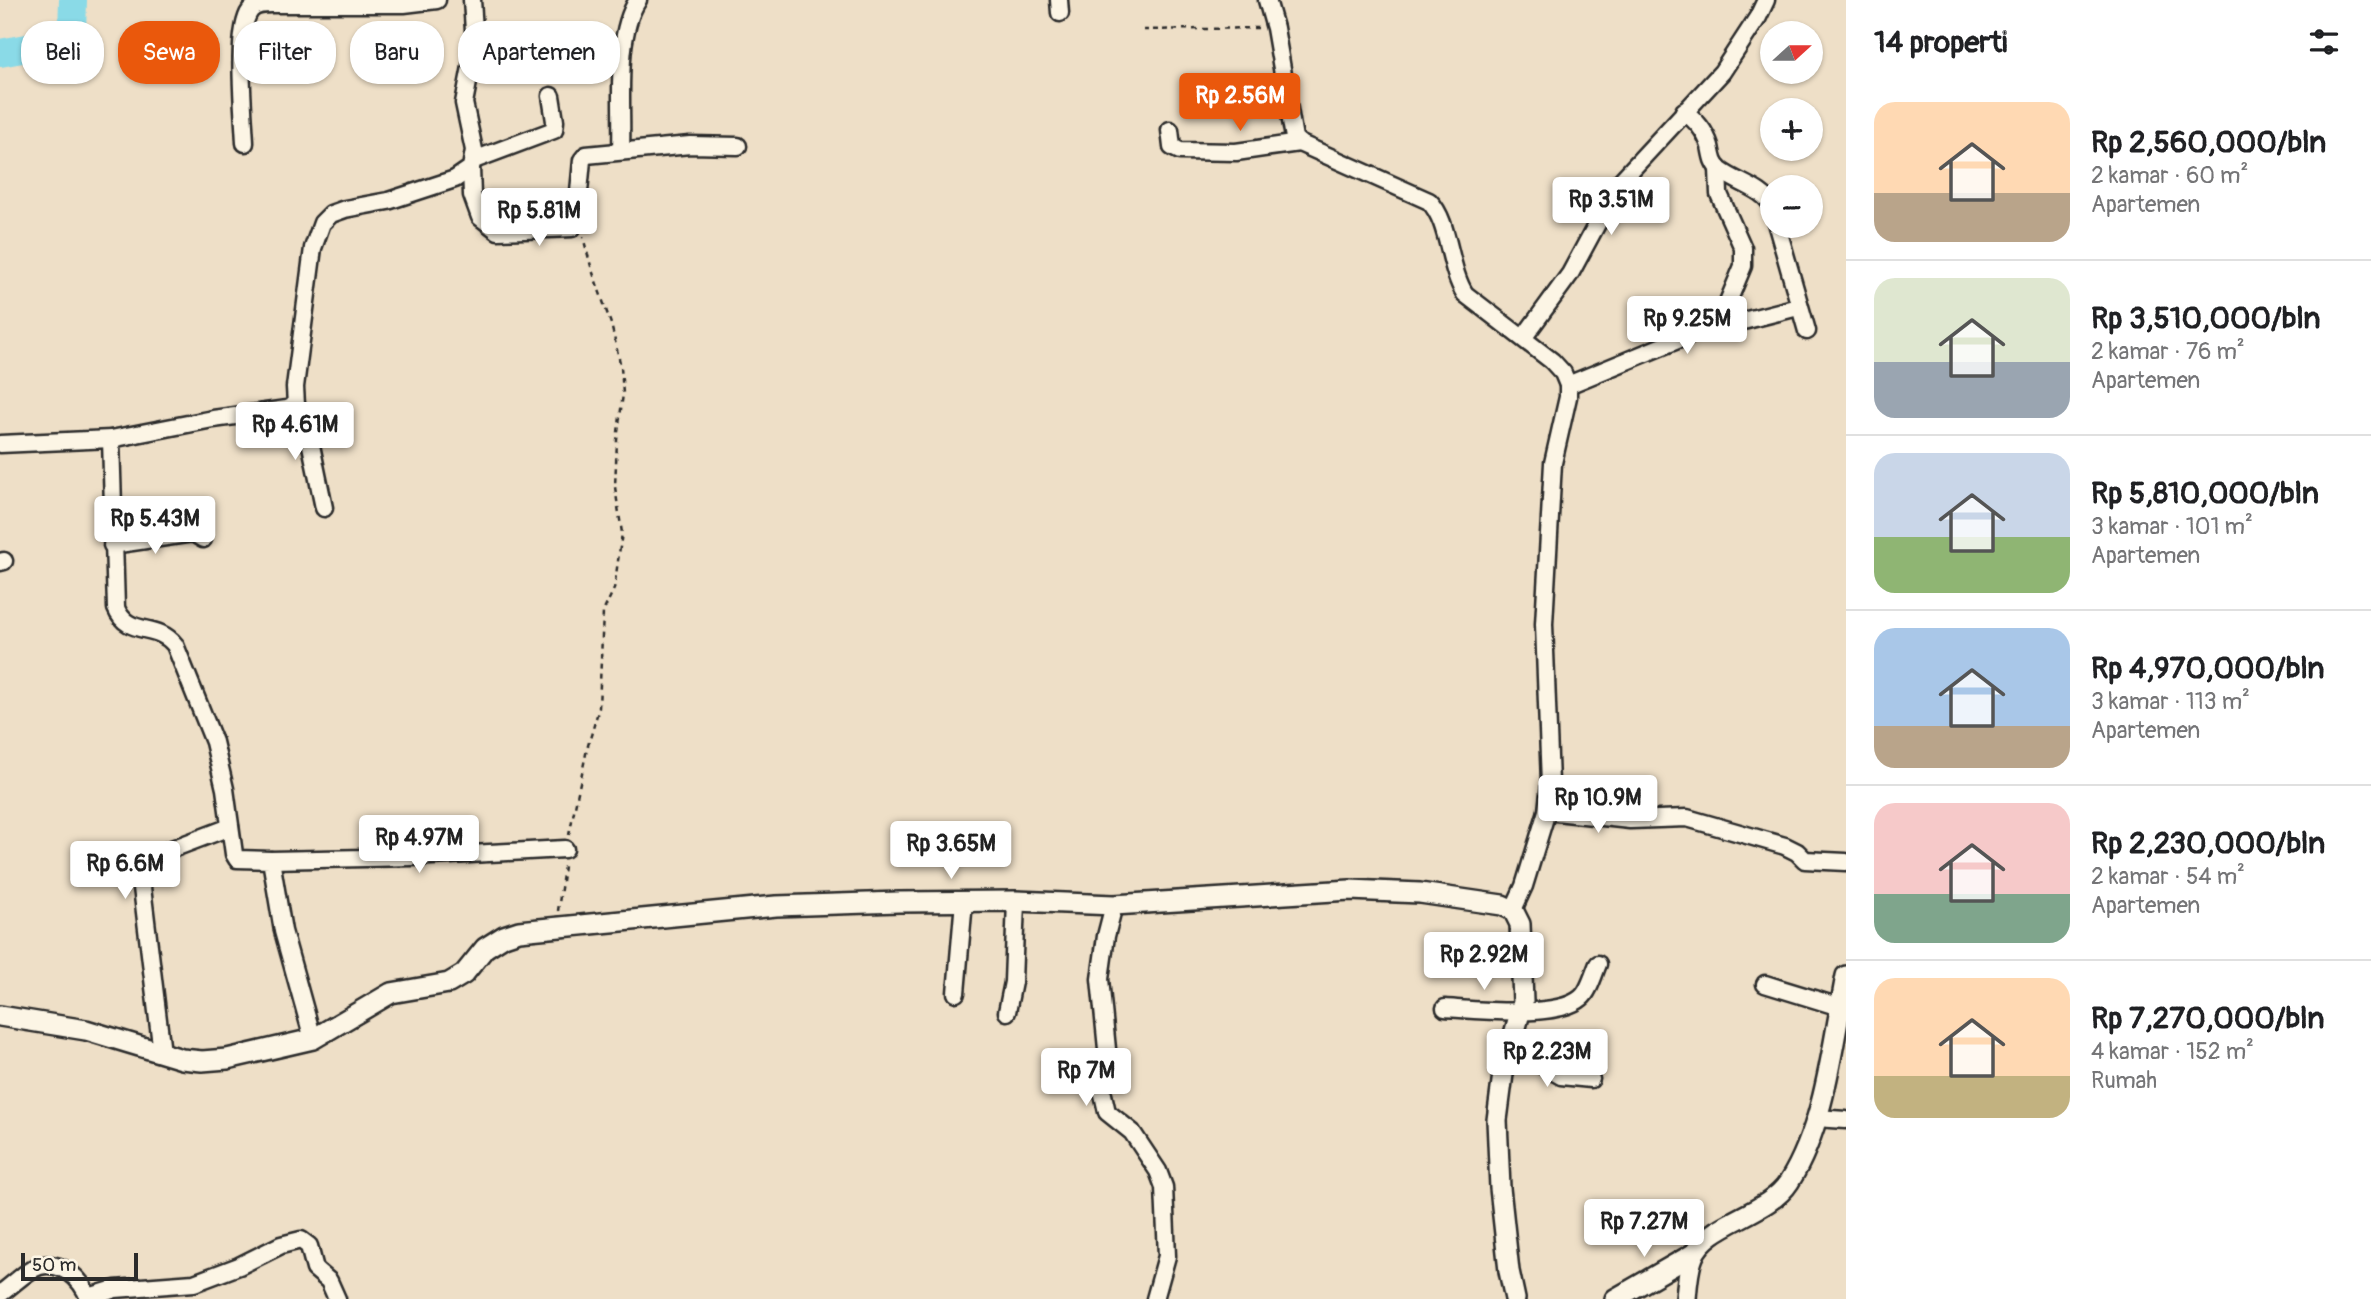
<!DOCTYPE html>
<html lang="id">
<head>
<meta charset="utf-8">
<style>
	body { margin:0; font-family:Pangolin,sans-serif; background:#f6f6f6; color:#202124; height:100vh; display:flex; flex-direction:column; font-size:26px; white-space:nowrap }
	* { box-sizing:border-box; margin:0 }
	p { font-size:23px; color:#757577 }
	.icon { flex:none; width:38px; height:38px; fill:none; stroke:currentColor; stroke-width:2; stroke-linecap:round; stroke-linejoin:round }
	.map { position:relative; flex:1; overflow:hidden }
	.drawer { display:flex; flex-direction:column; background:#fff; width:525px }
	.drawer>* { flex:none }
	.guide { position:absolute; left:21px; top:21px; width:665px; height:63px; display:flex; gap:14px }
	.needle { width:46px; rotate:69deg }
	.tools { position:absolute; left:1760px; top:21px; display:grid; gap:14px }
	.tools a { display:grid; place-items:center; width:63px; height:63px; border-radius:50%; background:#fff; box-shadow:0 2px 5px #0004; font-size:35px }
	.scale { position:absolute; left:21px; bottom:18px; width:117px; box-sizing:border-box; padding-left:7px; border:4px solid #2b2b2b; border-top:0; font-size:19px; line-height:24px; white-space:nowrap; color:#2b2b2b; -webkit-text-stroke:5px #fcf5e5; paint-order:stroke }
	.price { position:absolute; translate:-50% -60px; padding:0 16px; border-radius:7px; background:#fff; color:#222; font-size:23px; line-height:46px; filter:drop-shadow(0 2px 4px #0008) }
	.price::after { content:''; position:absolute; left:50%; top:42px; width:21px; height:16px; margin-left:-10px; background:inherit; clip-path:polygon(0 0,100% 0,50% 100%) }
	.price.selected { background:#ea580c; color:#fff }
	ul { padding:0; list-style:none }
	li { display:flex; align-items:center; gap:21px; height:175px; padding:0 28px }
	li+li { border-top:2px solid #e0e0e0 }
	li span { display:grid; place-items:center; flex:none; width:196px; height:140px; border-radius:21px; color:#555 }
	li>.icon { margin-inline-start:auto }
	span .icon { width:84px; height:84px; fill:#fffc; stroke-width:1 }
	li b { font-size:30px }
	h2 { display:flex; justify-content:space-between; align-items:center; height:84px; padding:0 28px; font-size:30px }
	.tag { padding:0 24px; border-radius:28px; background:#fff; box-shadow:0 2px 5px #0004; font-size:24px; line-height:63px }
	.tag.selected { background:#ea580c; color:#fff }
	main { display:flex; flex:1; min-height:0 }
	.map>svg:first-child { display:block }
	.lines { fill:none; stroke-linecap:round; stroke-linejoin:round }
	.river { stroke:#8adae7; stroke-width:28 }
	.minor-casing { stroke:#2b2b2b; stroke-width:21 }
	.tertiary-casing { stroke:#2b2b2b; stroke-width:24 }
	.path { stroke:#2b2b2b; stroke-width:2.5; stroke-dasharray:5 5; stroke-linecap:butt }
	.minor { stroke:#fcf5e5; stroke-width:16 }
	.tertiary { stroke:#fcf5e5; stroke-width:19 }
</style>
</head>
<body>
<main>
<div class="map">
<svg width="1846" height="1299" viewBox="0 0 1846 1299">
	<rect width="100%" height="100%" fill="#eedfc7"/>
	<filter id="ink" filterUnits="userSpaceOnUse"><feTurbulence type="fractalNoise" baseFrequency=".0143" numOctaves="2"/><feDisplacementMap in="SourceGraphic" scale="14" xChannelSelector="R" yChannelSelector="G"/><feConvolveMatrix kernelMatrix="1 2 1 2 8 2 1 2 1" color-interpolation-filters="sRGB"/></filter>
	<g filter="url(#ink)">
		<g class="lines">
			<path class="river" d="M0 53 49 44 72 32 73 0"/>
			<defs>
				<g id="minor">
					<path d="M1059 0 1060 13"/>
					<path d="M1267 0 1275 28 1294 138 1299 143 1429 201C1450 222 1448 267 1465 294L1552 361 1563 373 1568 385V397L1553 463 1544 624 1550 783 1547 811 1524 886 1513 910"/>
					<path d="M1684 111C1696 121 1705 130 1710 146 1712 155 1712 163 1720 170 1737 183 1763 188 1773 207"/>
					<path d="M1170 130 1172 147 1180 151 1236 152 1299 143"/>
					<path d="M245 143C244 116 235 31 250 11 256 3 267 4 276 4H404L437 0"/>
					<path d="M621 150C623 107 614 36 638 0"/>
					<path d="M474 160 554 130 555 121 551 96"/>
					<path d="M471 168 472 195 480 217 498 231 572 228 577 213 582 160 586 155 690 145 738 146"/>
					<path d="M1777 226 1807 331"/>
					<path d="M1717 328 1743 266V248L1719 194 1718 168"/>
					<path d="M1524 337 1570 274 1619 183 1722 72 1758 17 1766 0"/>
					<path d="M1568 385 1692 334 1798 307"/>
					<path d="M296 405 307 426 324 508"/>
					<path d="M0 444 111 439"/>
					<path d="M112 545 193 533 203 539"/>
					<path d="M0 562 4 561"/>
					<path d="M1547 811 1630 820 1687 818 1785 846 1797 852 1805 860 1846 862"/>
					<path d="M271 860 412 857 565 849"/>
					<path d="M1114 905 1106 936 1100 979 1107 1049 1102 1090 1107 1112 1132 1132 1158 1171 1164 1187 1167 1256 1155 1299"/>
					<path d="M1765 984 1840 1007"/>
					<path d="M956 993 964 901"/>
					<path d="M1445 1008C1476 1010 1557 1019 1581 998 1589 992 1594 973 1598 964"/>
					<path d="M1007 1012 1013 982 1016 901"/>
					<path d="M313 1039 283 931 271 860 237 859 234 854 225 789 214 742 175 645C156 621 128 638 116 608L111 439 213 419 287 409 296 405 295 387 313 248 322 223 331 214 345 209 388 201 455 179 471 168 474 150 464 103 475 46 472 0"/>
					<path d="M162 1053 140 871 142 864 148 858 230 827"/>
					<path d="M1509 1054 1526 1056 1561 1076 1591 1079"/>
					<path d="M1816 1118 1846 1120"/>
					<path d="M0 1294C25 1276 40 1252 70 1273 80 1280 85 1288 89 1299"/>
					<path d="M89 1297 115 1289 194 1283 239 1266 281 1245 301 1240 309 1246 315 1269 329 1281 337 1299"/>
				</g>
				<g id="tertiary">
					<path d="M0 1016 86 1030 182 1059 202 1061 227 1059 313 1039 391 993 449 983 464 974 485 948 504 936 519 931 776 906 899 902 1016 901 1114 905 1350 890 1420 893 1502 905 1513 910 1520 924 1523 1002 1503 1074 1497 1120 1500 1188 1509 1271 1515 1299"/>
					<path d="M1615 1299 1693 1254"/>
					<path d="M1686 1299C1687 1286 1688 1269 1693 1257 1706 1222 1767 1216 1789 1182 1825 1125 1833 1042 1846 976"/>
				</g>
			</defs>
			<use href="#minor" class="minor-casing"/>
			<use href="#tertiary" class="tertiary-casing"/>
			<g class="path">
				<path d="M1143 30 1259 28"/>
				<path d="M569 835 587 749 599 708 603 612 614 589 622 533 615 487 617 440 623 394 621 367 611 324 592 270 583 237"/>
				<path d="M558 911 564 866"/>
			</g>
			<use href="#minor" class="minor"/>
			<use href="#tertiary" class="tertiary"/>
		</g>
	</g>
</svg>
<div class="tools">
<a><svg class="needle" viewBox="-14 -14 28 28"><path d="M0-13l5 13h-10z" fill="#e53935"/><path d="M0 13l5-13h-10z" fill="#757577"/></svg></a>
<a>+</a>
<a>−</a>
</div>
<div class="scale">50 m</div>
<b class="price selected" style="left:1240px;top:133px">Rp 2.56M</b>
<b class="price" style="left:1611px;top:237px">Rp 3.51M</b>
<b class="price" style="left:539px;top:248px">Rp 5.81M</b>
<b class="price" style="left:1687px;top:356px">Rp 9.25M</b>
<b class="price" style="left:295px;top:462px">Rp 4.61M</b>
<b class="price" style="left:155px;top:556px">Rp 5.43M</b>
<b class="price" style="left:1598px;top:835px">Rp 10.9M</b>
<b class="price" style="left:419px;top:875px">Rp 4.97M</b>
<b class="price" style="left:951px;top:881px">Rp 3.65M</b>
<b class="price" style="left:125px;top:901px">Rp 6.6M</b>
<b class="price" style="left:1484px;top:992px">Rp 2.92M</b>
<b class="price" style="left:1547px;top:1089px">Rp 2.23M</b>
<b class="price" style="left:1086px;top:1108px">Rp 7M</b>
<b class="price" style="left:1644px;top:1259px">Rp 7.27M</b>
<div class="guide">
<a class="tag">Beli</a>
<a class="tag selected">Sewa</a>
<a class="tag">Filter</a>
<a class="tag">Baru</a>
<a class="tag">Apartemen</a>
</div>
</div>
<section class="drawer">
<h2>14 properti<svg class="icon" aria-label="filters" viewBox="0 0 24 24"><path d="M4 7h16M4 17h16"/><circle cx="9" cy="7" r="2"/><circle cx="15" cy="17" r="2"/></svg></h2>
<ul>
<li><span style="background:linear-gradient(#ffd9b3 65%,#b9a48a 0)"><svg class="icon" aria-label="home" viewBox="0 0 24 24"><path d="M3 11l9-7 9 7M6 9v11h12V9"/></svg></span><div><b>Rp 2,560,000/bln</b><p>2 kamar · 60 m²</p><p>Apartemen</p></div></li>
<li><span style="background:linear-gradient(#dfe7d0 60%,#9aa5b1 0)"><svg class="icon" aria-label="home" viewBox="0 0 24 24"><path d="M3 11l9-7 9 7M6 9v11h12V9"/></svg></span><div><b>Rp 3,510,000/bln</b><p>2 kamar · 76 m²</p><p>Apartemen</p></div></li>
<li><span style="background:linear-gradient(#c9d6e8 60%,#8fb573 0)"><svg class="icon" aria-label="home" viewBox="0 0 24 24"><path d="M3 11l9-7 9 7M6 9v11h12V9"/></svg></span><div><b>Rp 5,810,000/bln</b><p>3 kamar · 101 m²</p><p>Apartemen</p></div></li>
<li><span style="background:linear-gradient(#a9c7e8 70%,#b9a48a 0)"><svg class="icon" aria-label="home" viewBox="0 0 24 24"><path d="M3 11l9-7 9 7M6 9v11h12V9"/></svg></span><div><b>Rp 4,970,000/bln</b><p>3 kamar · 113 m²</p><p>Apartemen</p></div></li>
<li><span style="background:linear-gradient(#f6c9c9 65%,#7fa58c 0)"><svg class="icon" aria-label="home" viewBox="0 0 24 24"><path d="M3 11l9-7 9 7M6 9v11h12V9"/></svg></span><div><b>Rp 2,230,000/bln</b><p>2 kamar · 54 m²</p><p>Apartemen</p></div></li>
<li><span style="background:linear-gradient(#ffd9b3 70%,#c2b280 0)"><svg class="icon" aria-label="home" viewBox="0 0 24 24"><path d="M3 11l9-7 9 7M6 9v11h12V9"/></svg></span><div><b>Rp 7,270,000/bln</b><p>4 kamar · 152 m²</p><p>Rumah</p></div></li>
</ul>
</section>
</main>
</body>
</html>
